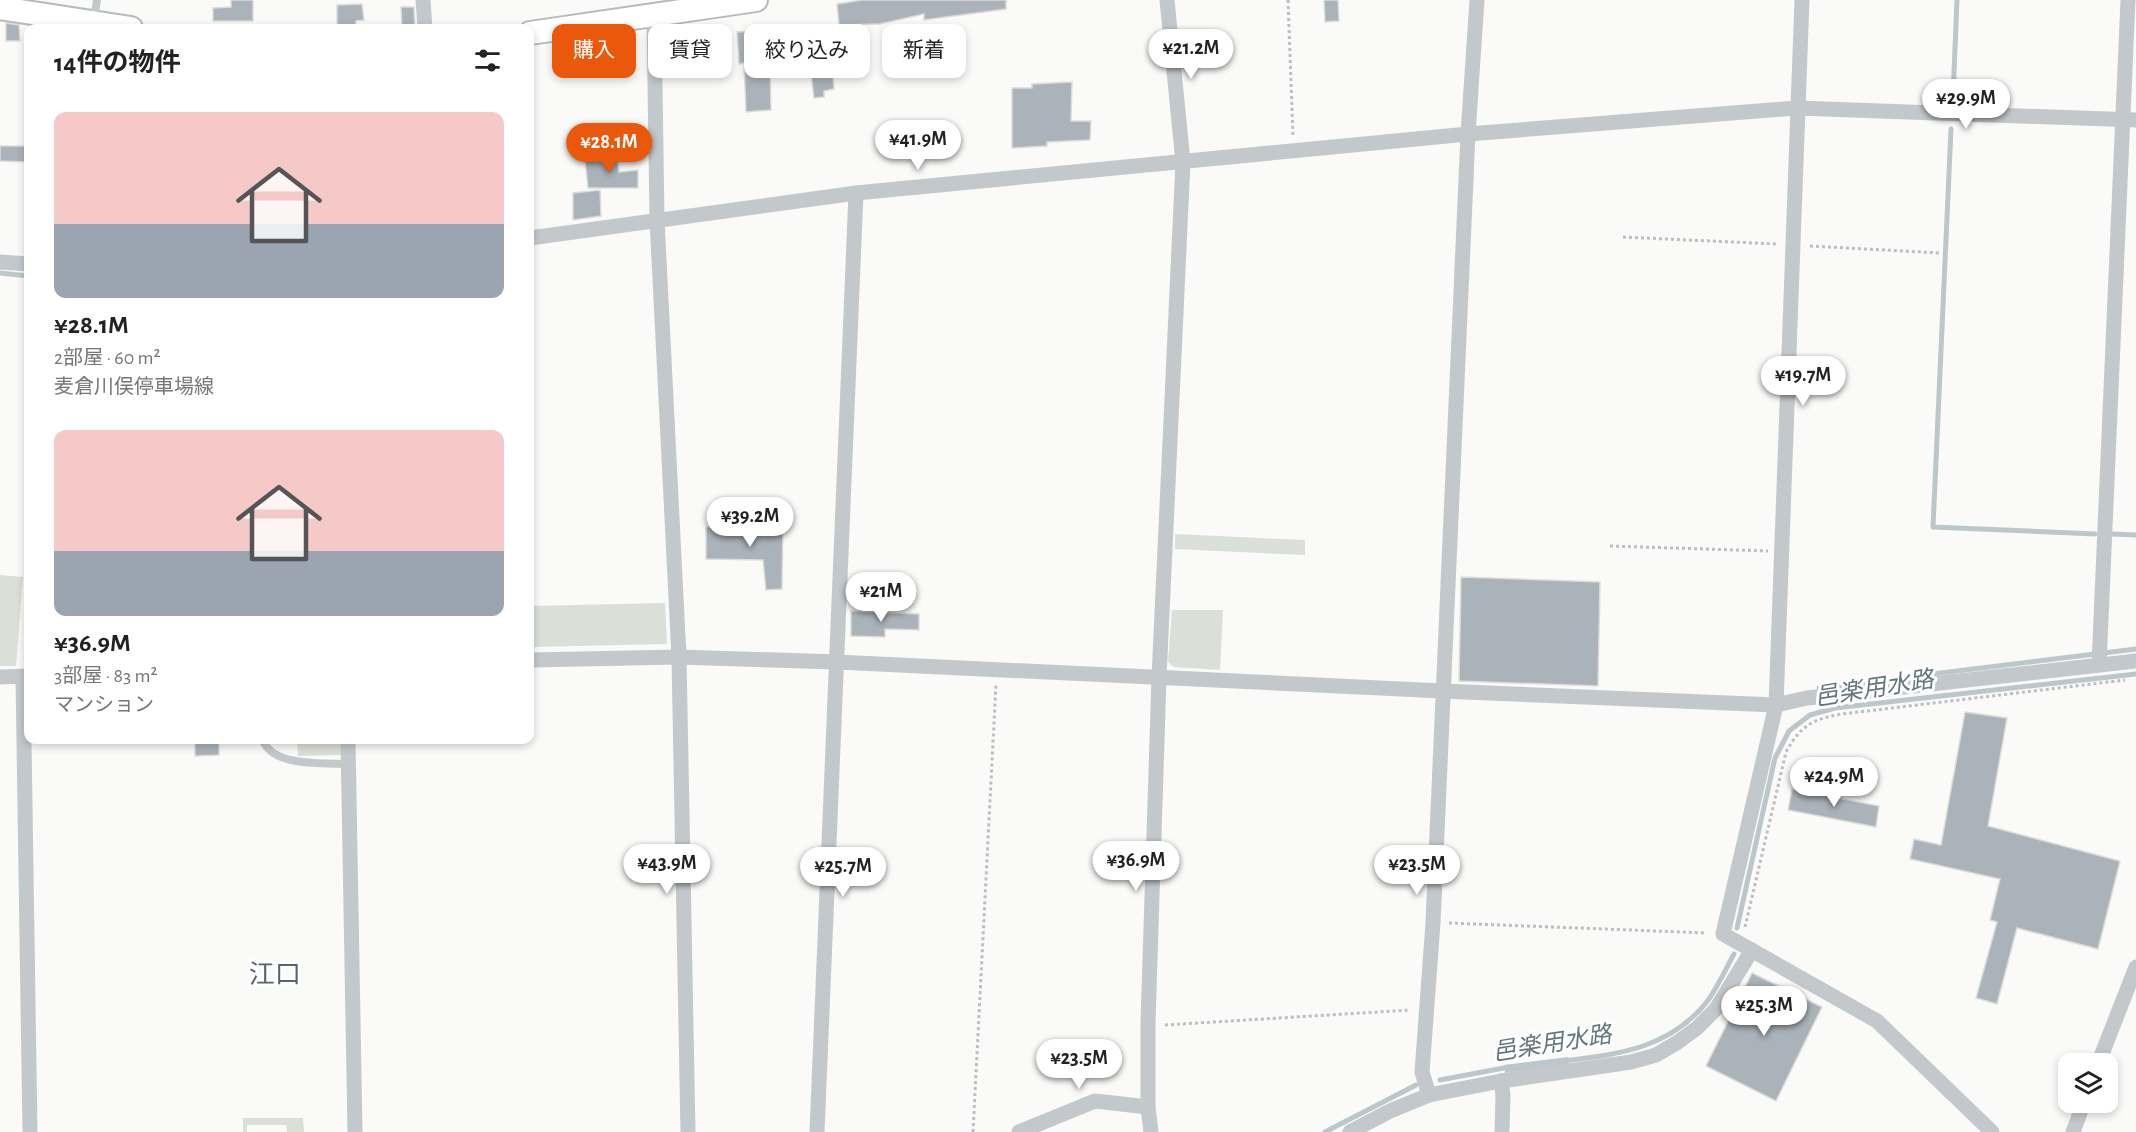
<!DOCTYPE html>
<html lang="ja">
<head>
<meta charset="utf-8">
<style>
	body { margin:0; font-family:"Alegreya Sans","Noto Sans JP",sans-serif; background:#f2f2f2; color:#222; height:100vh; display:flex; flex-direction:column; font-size:22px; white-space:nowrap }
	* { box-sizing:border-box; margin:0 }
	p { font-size:20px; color:#767676 }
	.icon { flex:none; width:33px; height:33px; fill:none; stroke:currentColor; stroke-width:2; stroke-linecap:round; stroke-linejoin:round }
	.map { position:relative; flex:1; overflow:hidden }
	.sheet { position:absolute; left:24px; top:24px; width:510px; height:720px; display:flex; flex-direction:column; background:#fff; border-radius:12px; box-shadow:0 3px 9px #0003 }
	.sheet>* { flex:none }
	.top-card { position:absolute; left:552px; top:24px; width:570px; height:54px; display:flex; gap:12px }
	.buttons { position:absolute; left:2058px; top:1053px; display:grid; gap:12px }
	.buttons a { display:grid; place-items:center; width:60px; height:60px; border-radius:12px; background:#fff; box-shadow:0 3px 9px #0003; font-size:30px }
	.price { position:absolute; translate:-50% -51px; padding:0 14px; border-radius:21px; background:#fff; color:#222; font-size:20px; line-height:39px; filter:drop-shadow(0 2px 3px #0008) }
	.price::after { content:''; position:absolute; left:50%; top:36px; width:18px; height:14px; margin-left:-9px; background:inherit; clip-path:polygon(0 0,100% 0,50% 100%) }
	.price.selected { background:#ea580c; color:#fff }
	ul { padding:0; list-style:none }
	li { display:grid; align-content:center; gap:12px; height:318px; padding:0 30px }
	li span { display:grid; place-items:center; height:186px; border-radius:12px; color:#555 }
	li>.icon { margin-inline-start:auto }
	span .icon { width:108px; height:108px; fill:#fffc; stroke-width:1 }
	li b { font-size:26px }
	h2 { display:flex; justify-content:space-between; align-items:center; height:72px; padding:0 30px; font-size:26px }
	.chip { padding:0 21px; border-radius:12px; background:#fff; box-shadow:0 3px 9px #0003; font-size:21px; line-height:54px }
	.chip.selected { background:#ea580c; color:#fff }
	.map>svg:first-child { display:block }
	.green { fill:#dadfd7 }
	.water { fill:#bbc7cb }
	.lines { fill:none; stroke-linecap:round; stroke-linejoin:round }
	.stream { stroke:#bbc7cb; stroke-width:5 }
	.building { fill:#aab3b9; stroke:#dcdcda; stroke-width:1.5 }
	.secondary-casing { stroke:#b3babf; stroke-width:26 }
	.path { stroke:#bbbfc2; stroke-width:3; stroke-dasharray:3 3; stroke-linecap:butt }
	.service { stroke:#c3c8cc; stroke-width:8 }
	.minor { stroke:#c3c8cc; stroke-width:15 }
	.secondary { stroke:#fff; stroke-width:22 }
	.labels { text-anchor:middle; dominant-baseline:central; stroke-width:6; stroke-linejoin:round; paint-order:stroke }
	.water-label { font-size:24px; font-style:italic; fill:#60757c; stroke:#fff }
	.quarter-label { font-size:26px; fill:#57646e; stroke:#fff }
</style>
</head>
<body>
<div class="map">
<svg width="2136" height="1132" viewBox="0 0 2136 1132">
	<rect width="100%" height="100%" fill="#fafaf8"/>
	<g class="green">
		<path d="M1175 534 1305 540V555L1175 549Z"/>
		<path d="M0 575 23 577 16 666H0Z"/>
		<path d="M665 603 667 644 530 647V606Z"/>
		<path d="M1172 610H1223L1220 670 1174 667 1168 662Z"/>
		<path d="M297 740H345V755L298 756Z"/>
		<path d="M243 1118H303L304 1132H287L286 1125H247V1132H243Z"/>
	</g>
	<path class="water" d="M1568 1057 1569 1064 1505 1073 1504 1065Z"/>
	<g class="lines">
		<g class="stream">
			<path d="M1953 97 1957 0"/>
			<path d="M1951 129 1933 527 2095 534"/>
			<path d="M0 273 28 276"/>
			<path d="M2112 534 2136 535"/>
			<path d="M1819 688 2136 649"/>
			<path d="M1737 928 1775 758 1789 731 1810 715 1835 708 2136 674"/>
			<path d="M1563 1061C1619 1054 1668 1049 1706 1003 1717 989 1725 970 1734 954"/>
			<path d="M1440 1080 1509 1067"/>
			<path d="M1325 1132 1416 1085"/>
		</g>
	</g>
	<g class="building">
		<path d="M231 0H253V21H213V8L231 7Z"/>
		<path d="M862 0H1006V9L924 20V14L880 24 839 25 837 4Z"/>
		<path d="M1324 0H1338L1339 21 1325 22Z"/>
		<path d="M362 4 364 20 356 21V28H337V5Z"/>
		<path d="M401 7H414L415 28H402Z"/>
		<path d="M6 23 19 25 20 41H6Z"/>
		<path d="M795 28V34L824 33V62L832 61 834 89 824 91V97L814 98 809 57 770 61 771 110 746 112 744 63 739 64 737 32Z"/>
		<path d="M1072 82 1071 121H1091L1090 140 1047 142V146L1012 148V88H1032V84Z"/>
		<path d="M0 146H28V162L0 161Z"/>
		<path d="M617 155 619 172 638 170V188H588L585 159Z"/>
		<path d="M600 190 601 216 573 220V193Z"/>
		<path d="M783 525 782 589 766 590 763 560 706 559V527Z"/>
		<path d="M1461 577 1600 582 1598 686 1459 681Z"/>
		<path d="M851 611 919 614V630L885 629V637L851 636Z"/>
		<path d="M1965 712 2007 718 1988 826 2120 861 2098 949 2017 928 1997 1004 1976 998 1997 922 1990 920 2000 879 1910 859 1914 839 1941 845Z"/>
		<path d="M195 740H219V755L195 756Z"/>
		<path d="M1792 789 1879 806 1876 827 1788 810Z"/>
		<path d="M1752 973 1822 1007 1776 1101 1706 1066Z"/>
	</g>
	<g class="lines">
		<defs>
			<g id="secondary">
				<path d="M0 8 131 28"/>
				<path d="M530 33 756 0"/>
			</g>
		</defs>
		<use href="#secondary" class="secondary-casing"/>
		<g class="path">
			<path d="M1288 0 1293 136"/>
			<path d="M1623 237 1776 244"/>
			<path d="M1810 246 1940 253"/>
			<path d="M1610 546 1768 551"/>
			<path d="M1449 923 1707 933"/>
			<path d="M1745 927 1786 752C1801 725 1813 719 1842 714L2125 680"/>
			<path d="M1165 1025 1410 1010"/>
			<path d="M973 1132 996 684"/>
		</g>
		<g class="service">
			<path d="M94 19 97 0"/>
			<path d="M263 740C272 767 324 763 348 764"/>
		</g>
		<g class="minor">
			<path d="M423 0 425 28"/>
			<path d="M1802 0 1776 705 1723 934 1877 1021 1992 1132"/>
			<path d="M654 15 657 220 679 657 688 1132"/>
			<path d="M530 238 856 193 1468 134 1797 108 2136 120"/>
			<path d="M0 262 28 264"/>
			<path d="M530 660 679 657 837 662 1442 691 1776 705 1807 698 2136 661"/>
			<path d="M2099 665 2128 0"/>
			<path d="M0 677 28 676"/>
			<path d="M23 677 30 1132"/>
			<path d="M348 740 355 1132"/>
			<path d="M2098 1064 2136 967"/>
			<path d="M1501 1081 1503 1095 1502 1132"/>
			<path d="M1429 1095 1422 1072 1433 923 1468 134 1477 0"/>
			<path d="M817 1132 856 193"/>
			<path d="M1019 1132 1095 1101 1148 1107"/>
			<path d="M1151 1132 1148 1107V1022L1159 678 1183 162 1167 0"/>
			<path d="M1350 1132 1390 1111 1429 1095 1501 1081 1631 1062 1656 1055 1678 1042 1697 1028 1716 1009 1752 950"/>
			<path d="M2073 1132 2084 1102"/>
		</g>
		<use href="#secondary" class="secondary"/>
	</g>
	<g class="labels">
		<g class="water-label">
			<text transform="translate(1874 689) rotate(-9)">邑楽用水路</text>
			<text transform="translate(1552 1044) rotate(-9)">邑楽用水路</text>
		</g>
		<g class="quarter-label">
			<text x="275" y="975">江口</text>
		</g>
	</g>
</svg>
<div class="buttons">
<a><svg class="icon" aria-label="layers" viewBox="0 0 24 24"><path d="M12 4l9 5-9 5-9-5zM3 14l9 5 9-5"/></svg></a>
</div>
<b class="price" style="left:1191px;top:80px">¥21.2M</b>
<b class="price" style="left:1966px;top:130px">¥29.9M</b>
<b class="price" style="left:918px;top:171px">¥41.9M</b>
<b class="price selected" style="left:609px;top:174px">¥28.1M</b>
<b class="price" style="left:1803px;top:407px">¥19.7M</b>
<b class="price" style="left:750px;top:548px">¥39.2M</b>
<b class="price" style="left:881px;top:623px">¥21M</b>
<b class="price" style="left:1834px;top:808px">¥24.9M</b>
<b class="price" style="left:1136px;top:892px">¥36.9M</b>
<b class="price" style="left:667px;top:895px">¥43.9M</b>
<b class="price" style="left:1417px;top:896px">¥23.5M</b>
<b class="price" style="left:843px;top:898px">¥25.7M</b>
<b class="price" style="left:1764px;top:1037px">¥25.3M</b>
<b class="price" style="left:1079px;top:1090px">¥23.5M</b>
<div class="top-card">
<a class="chip selected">購入</a>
<a class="chip">賃貸</a>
<a class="chip">絞り込み</a>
<a class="chip">新着</a>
</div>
<section class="sheet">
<h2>14件の物件<svg class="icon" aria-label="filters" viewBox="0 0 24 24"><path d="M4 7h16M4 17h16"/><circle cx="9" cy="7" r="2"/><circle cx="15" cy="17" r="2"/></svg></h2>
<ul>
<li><span style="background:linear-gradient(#f6c9c9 60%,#9aa5b1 0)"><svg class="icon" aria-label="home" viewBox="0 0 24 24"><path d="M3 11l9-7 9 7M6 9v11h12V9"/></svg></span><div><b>¥28.1M</b><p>2部屋 · 60 m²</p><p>麦倉川俣停車場線</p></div></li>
<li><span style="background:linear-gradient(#f6c9c9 65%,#9aa5b1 0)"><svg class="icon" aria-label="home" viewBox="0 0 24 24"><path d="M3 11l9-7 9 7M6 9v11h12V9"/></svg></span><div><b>¥36.9M</b><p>3部屋 · 83 m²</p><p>マンション</p></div></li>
</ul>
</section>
</div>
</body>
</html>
